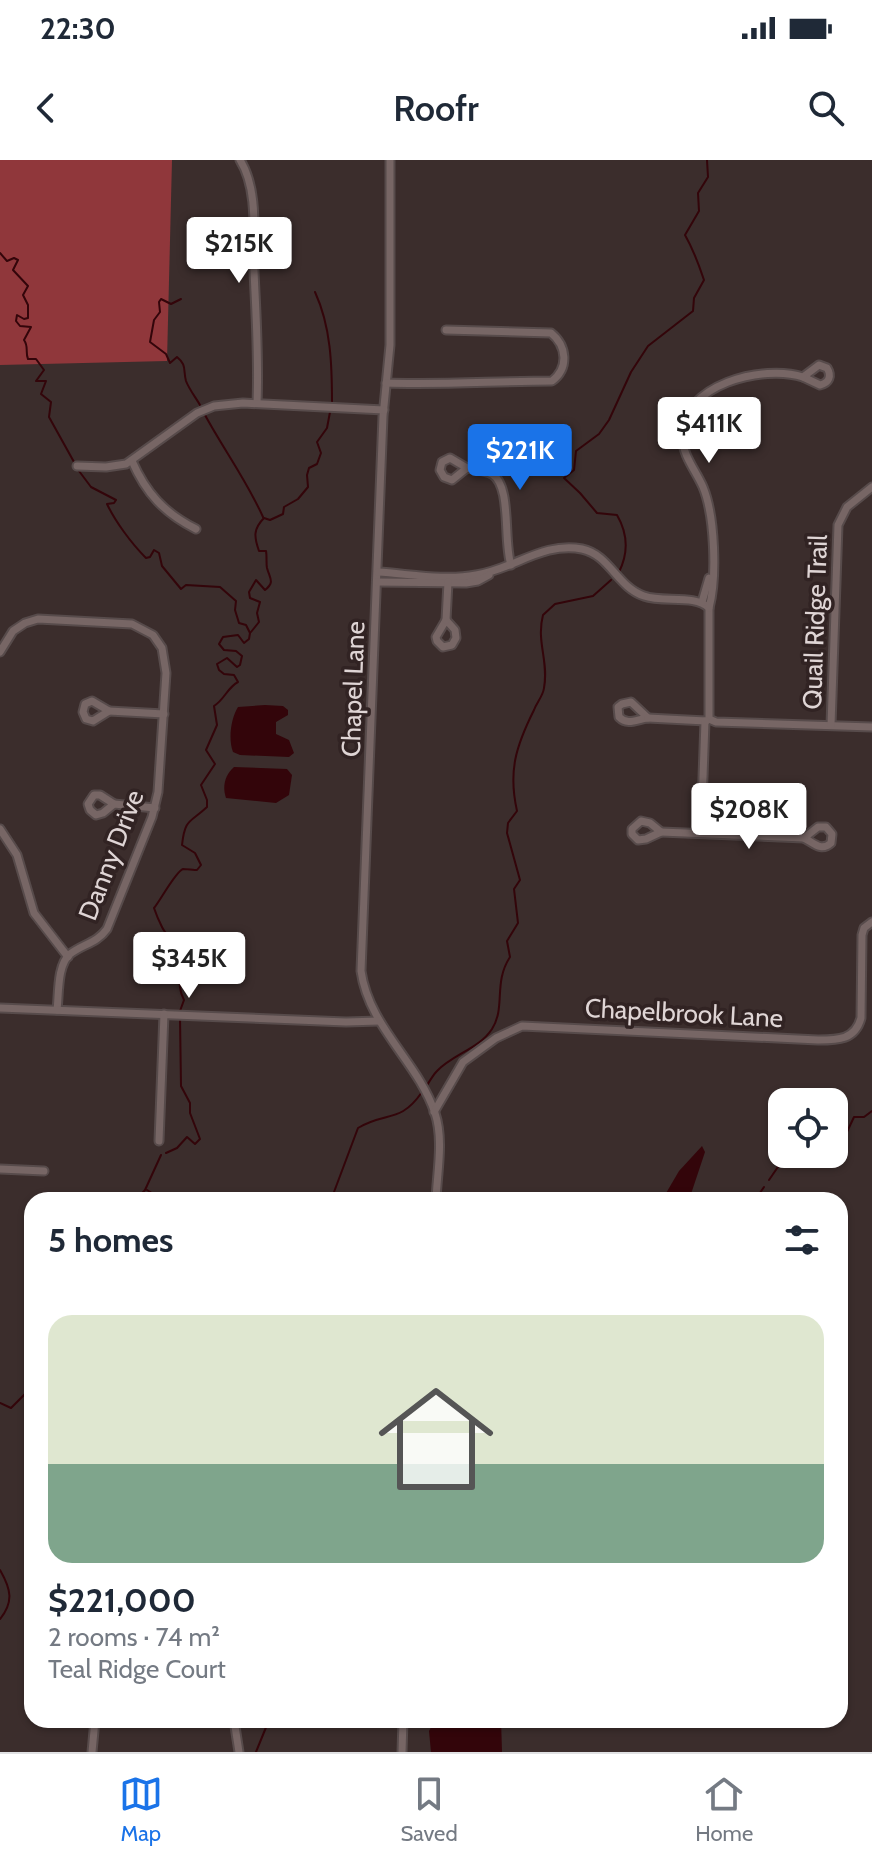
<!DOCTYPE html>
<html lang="en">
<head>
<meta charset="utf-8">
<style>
	body { margin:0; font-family:Cabin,sans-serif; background:#f2f2f3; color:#1f2937; height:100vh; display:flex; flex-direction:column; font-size:30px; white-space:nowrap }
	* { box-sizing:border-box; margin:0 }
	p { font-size:26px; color:#747a83 }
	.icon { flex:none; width:44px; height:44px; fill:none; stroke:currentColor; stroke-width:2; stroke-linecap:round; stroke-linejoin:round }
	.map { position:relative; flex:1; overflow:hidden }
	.side { position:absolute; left:24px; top:1032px; width:824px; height:536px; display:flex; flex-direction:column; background:#fff; border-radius:24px; box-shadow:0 2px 6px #0004 }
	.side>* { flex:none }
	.buttons { position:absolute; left:768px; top:928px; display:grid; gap:16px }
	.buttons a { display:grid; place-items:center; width:80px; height:80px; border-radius:16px; background:#fff; box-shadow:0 2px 6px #0004; font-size:40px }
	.price { position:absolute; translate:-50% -68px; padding:0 18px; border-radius:8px; background:#fff; color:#222; font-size:26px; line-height:52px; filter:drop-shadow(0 2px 4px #0008) }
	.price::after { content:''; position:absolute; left:50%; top:48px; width:24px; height:18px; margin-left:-12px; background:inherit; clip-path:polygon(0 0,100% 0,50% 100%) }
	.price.selected { background:#1a73e8; color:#fff }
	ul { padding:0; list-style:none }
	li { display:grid; align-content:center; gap:16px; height:424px; padding:0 24px }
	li+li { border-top:2px solid #e0e1e3 }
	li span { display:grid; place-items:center; height:248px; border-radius:24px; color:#555 }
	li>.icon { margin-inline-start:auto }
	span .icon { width:144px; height:144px; fill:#fffc; stroke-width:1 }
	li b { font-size:34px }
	h2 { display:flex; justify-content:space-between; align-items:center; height:96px; padding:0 24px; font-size:34px }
	.status { display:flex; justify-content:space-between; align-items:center; height:56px; padding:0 40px; background:#fff; direction:ltr }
	.status svg { height:22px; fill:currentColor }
	header { display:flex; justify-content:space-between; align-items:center; height:104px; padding:0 24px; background:#fff; font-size:36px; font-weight:600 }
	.tab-bar { display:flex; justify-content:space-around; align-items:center; height:112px; border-top:2px solid #e0e1e3; background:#fff; font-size:22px; color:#747a83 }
	.tab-bar a { display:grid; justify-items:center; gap:4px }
	.tab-bar .selected { color:#1a73e8 }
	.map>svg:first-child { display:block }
	.forest { fill:#90373b }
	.water { fill:#33050a }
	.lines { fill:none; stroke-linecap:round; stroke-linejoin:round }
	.stream { stroke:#33050a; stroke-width:2 }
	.minor-casing { stroke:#574b4b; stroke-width:11 }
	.minor { stroke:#776665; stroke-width:7 }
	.labels { text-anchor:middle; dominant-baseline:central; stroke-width:7; stroke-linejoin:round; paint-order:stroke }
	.street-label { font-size:26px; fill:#dfd5d5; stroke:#312323 }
</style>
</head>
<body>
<div class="status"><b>22:30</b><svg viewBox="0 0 49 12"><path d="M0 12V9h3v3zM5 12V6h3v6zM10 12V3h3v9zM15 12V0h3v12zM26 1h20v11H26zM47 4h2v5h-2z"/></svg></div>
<header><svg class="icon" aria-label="back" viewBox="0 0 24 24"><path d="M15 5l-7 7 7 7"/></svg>Roofr<svg class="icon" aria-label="search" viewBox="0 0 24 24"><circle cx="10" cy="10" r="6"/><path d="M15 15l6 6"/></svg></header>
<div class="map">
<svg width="872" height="1592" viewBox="0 0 872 1592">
	<rect width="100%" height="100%" fill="#3b2d2c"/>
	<path class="forest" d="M0 0H172L167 201 0 205Z"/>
	<g class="water">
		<path d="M265 545 283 546 288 550V555L276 562V574L289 580 294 593 289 597 240 595 233 592C228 579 231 558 238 547Z"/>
		<path d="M234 607 287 609 292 615 289 635 276 643 226 638C222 626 225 615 234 607Z"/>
		<path d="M702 986 705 992 689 1040H662L679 1011Z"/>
		<path d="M435 1560H501L502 1592H431L429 1571Z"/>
	</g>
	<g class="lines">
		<g class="stream">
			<path d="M0 93 7 101 14 98 18 100 13 110 28 126 23 135 28 145V158L24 159 17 155 16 161 20 166 31 167 24 180C29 187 25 192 28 199H36L44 210 36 221H46L41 234 51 242 49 257 74 302"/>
			<path d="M315 132C331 167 332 205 332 243"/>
			<path d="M181 139 171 144 161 139 159 142 160 152 154 160 150 182 166 194 170 203 177 197C187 205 183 210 186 221 189 229 196 238 200 245"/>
			<path d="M205 255C224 290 247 321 263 357"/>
			<path d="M79 311 91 327 116 340 114 343 107 344C115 361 131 383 146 398L150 397 154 390 159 393 162 406 181 429 186 425 220 427 236 441 235 450 239 463 246 465 250 473 249 479 244 483 238 475 223 477 219 484 224 490 236 491 242 496 240 505 237 507 227 498 217 504 219 510 224 514 234 515 238 522C227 528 225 539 214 546L217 565 206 590 215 604 201 625 207 640V647C190 663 185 658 182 685L195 693 201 705 197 710C195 710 185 709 183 709 176 711 160 741 154 748 156 754 159 761 162 767 167 777 176 783 179 795 182 811 176 826 184 840L180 851"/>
			<path d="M619 412C629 392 628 374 617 355L597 353 580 333 564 318 574 310 576 291 599 274 609 260 631 212 648 186 693 151 694 138 704 120C699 105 693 89 685 75L699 51 698 33 708 17 707 0"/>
			<path d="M251 472 259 462 257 453 260 442 250 438 249 432 256 420 265 430C275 422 270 419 267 408 266 403 267 396 266 391H259C254 377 253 369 264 358L270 360 283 354 284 347 298 339 308 327 307 315 309 308 317 304 321 293 317 282 327 268 330 252"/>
			<path d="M426 927C429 922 433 915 437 911 453 894 479 889 492 869 506 847 493 823 510 797L507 781 518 763 514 729 520 720 507 673 508 663 517 651C508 611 516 586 534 550 537 542 543 536 544 528 549 501 536 482 543 455L555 444 593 436 611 420"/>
			<path d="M166 993 177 988 187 977 195 984 200 979 190 953V943L181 926 180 858"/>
			<path d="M834 994 846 982V974L854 957H864L872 951"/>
			<path d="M769 1020 782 1001 789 994"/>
			<path d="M147 1030 163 1040"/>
			<path d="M136 1040 145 1030 161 995"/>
			<path d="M331 1040 358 968C386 951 400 964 422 932"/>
			<path d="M755 1040 764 1027"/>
			<path d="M0 1243 11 1248 25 1234 32 1231"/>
			<path d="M0 1410C11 1429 14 1442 0 1459"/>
			<path d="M256 1592 269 1560"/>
		</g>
		<defs>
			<g id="minor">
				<path d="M240 0C259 30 253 77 254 111 256 156 259 199 257 243"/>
				<path d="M390 0V185L383 256 361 811C369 867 418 902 435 953 444 980 437 1013 436 1040"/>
				<path d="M819 205 827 208C832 216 829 223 820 225L803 217Z"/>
				<path d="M386 223C442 225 497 221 552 221 569 208 567 186 551 173L446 170"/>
				<path d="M450 298 467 308 452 320 444 317 440 310 442 302Z"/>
				<path d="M132 301C146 333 164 353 196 369"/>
				<path d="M77 306 106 307 126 304 197 253 214 246 243 243 384 250"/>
				<path d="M467 308C476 310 484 310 492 314 512 326 503 381 511 405"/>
				<path d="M378 412C410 414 445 421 476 415 512 410 544 381 582 389 610 395 617 427 644 436 663 443 695 434 709 448V559L716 562 872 567"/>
				<path d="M377 422 466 423 478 421 489 415"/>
				<path d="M702 442 709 418"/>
				<path d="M709 448C717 418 715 356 703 327 696 311 683 296 682 277 681 224 764 204 803 217"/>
				<path d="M446 460 455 470 456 478 452 485 443 487 437 481 436 477Z"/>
				<path d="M446 460 448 422"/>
				<path d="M0 492 13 471 25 463 38 459 132 464 153 475 162 488 166 513 158 632 152 657 107 769C97 783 83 784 70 794 57 805 59 834 57 850"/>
				<path d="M92 541 109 551 93 561 86 559 83 552 85 544Z"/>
				<path d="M631 542 648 558C637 559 628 566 619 557L618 547 622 544Z"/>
				<path d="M109 551 164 554"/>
				<path d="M648 558 706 561"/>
				<path d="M831 565 838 365 847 347 872 327"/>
				<path d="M94 635H100L114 644 103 653 96 655 90 650 88 644Z"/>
				<path d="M114 644 155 648"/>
				<path d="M641 661 650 663 661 672 646 679 638 680 632 674V669Z"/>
				<path d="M818 667H826L832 674 831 683C821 692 814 683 804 678Z"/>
				<path d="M0 669 17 695 34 753 68 797"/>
				<path d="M661 672 804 678"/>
				<path d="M701 673 705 561"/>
				<path d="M0 848 346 862 379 861"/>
				<path d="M434 952 463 902 496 878 522 866 818 880C838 880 855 880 861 858L862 775 864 768 872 762"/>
				<path d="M159 981 164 854"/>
				<path d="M0 1009 44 1011"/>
				<path d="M234 1560 239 1592"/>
				<path d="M92 1592 95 1560"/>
				<path d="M402 1592 403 1560"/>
			</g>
		</defs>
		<use href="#minor" class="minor-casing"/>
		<use href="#minor" class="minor"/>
	</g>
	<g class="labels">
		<g class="street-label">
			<text transform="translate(815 462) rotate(-88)">Quail Ridge Trail</text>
			<text transform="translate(353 529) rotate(-88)">Chapel Lane</text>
			<text transform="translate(111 695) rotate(-69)">Danny Drive</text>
			<text transform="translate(684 853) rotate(3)">Chapelbrook Lane</text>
		</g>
	</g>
</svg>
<div class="buttons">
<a><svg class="icon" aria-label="locate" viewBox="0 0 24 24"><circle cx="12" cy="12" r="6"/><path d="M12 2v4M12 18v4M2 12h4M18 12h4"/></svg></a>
</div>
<b class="price" style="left:239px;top:125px">$215K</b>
<b class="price" style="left:709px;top:305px">$411K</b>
<b class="price selected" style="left:520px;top:332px">$221K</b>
<b class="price" style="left:749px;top:691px">$208K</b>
<b class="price" style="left:189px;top:840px">$345K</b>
<section class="side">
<h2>5 homes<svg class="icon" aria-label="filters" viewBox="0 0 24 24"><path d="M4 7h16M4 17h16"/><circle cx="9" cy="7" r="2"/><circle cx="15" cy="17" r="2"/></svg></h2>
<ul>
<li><span style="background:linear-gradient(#dfe7d0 60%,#7fa58c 0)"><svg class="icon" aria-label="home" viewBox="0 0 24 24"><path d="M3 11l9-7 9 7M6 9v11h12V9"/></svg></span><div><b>$221,000</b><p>2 rooms · 74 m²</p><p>Teal Ridge Court</p></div></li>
</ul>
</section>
</div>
<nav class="tab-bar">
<a class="selected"><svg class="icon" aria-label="map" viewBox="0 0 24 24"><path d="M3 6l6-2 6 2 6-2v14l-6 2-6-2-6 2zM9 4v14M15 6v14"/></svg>Map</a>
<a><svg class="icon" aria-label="saved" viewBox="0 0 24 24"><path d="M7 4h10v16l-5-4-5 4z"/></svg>Saved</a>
<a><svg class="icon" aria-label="home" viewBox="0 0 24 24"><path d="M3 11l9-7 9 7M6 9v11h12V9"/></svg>Home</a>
</nav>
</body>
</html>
